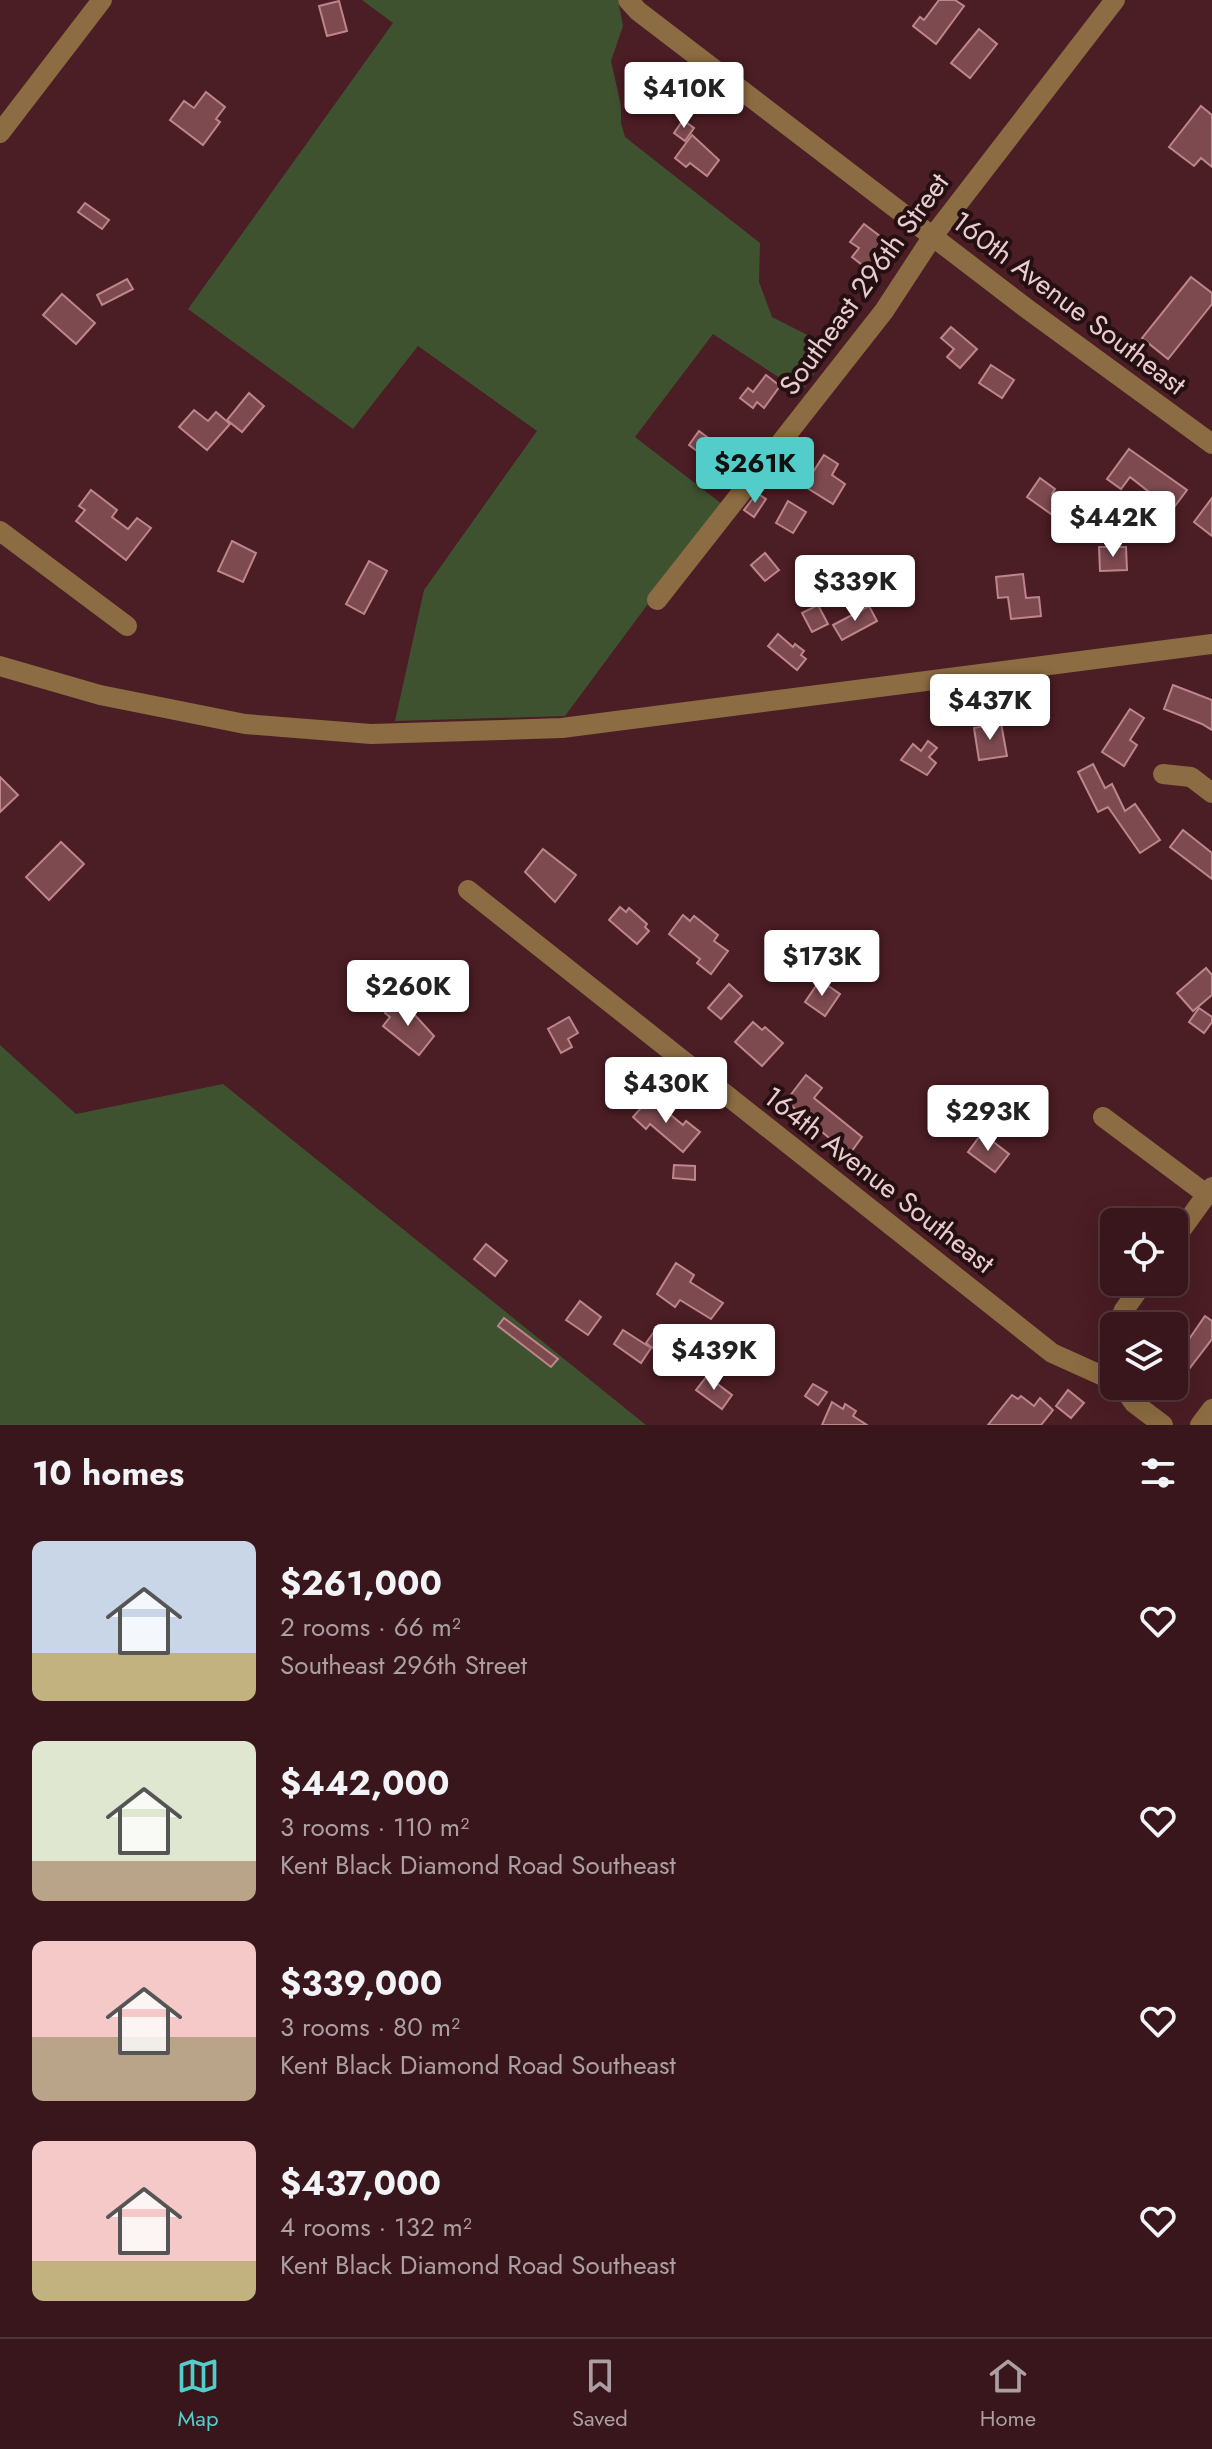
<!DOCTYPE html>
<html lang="en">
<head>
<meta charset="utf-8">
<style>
	body { margin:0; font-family:Jost,sans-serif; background:#432328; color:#f1f3f6; height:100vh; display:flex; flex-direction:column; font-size:30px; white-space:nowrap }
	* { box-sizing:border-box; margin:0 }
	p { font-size:26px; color:#ab9fa3 }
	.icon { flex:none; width:44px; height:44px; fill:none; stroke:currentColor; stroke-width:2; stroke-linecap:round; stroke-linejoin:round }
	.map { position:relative; height:1425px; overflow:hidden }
	.details { display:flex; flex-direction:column; background:#38161b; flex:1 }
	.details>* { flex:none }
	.tools { position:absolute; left:1100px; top:1208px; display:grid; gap:16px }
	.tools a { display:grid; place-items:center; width:88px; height:88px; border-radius:12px; background:#38161b; box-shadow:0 8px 32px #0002,0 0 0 2px #52353a; font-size:40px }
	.price { position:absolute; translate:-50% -68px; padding:0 18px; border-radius:8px; background:#fff; color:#222; font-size:26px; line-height:52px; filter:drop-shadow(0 2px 4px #0008) }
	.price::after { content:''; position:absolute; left:50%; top:48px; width:24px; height:18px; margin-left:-12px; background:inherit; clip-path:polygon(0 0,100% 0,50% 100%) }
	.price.current { background:#53cdca; color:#111 }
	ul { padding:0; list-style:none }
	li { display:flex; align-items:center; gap:24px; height:200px; padding:0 32px }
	li span { display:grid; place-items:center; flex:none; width:224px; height:160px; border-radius:12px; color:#555 }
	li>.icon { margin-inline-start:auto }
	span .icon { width:96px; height:96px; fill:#fffc; stroke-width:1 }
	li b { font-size:34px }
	h2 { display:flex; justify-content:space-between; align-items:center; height:96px; padding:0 32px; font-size:34px }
	.menu { display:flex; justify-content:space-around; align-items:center; height:112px; border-top:2px solid #52353a; background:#38161b; font-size:22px; color:#ab9fa3 }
	.menu a { display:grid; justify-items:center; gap:4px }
	.menu .current { color:#53cdca }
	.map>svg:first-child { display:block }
	.green { fill:#3f5230 }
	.building { fill:#7d4a50; stroke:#be858b; stroke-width:2 }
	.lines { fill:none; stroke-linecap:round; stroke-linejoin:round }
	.minor { stroke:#8c6c42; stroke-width:20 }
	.labels { text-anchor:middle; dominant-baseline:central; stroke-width:8; stroke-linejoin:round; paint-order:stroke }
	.street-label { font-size:28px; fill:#eacbce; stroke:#240f12 }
</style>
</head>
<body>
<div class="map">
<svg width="1212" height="1425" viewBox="0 0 1212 1425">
	<rect width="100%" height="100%" fill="#4b1d24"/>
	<g class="green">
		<path d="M362 0H618L623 26 611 61 621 106V123L625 137 760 243 759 282 772 317 829 346 826 357 801 392 713 334 635 437 722 504 565 716 395 721 424 590 537 431 418 346 353 429 188 309 393 23Z"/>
		<path d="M0 1045 76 1114 223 1084 646 1425H0Z"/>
	</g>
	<g class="building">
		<path d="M939 0H955L964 6 936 44 913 26 920 17 924 20Z"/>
		<path d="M339 1 347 31 327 36 319 6Z"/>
		<path d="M979 29 997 44 970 78 951 63Z"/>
		<path d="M206 92 225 107 216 119 220 122 203 145 170 120 184 101 194 108Z"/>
		<path d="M1201 106 1212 115V167L1201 158 1194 166 1169 147Z"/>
		<path d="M683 120 694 128 685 141 674 133Z"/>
		<path d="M692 135 719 160 707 176 690 163 686 167 675 158Z"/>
		<path d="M85 203 109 220 102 229 78 212Z"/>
		<path d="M864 224 889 243 879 255 886 261 875 275 852 257 859 248 850 242Z"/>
		<path d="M1191 277 1212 293V304L1168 359 1142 338Z"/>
		<path d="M127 279 133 289 102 305 97 295Z"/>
		<path d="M62 294 95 323 76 344 43 315Z"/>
		<path d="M951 327 977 349 960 368 947 357 954 349 941 338Z"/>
		<path d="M991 365 1014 380 1002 398 979 383Z"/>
		<path d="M766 375 780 386 764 408 757 402 753 408 740 398 748 388 753 392Z"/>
		<path d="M249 393 264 406 242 432 227 420Z"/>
		<path d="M194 410 208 421 216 412 230 424 207 450 179 427Z"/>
		<path d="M699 431 711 440 701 454 689 445Z"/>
		<path d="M1129 449 1187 490 1172 510 1130 477 1121 489 1107 479Z"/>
		<path d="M824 455 838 464 832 475 845 484 833 504 804 486Z"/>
		<path d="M1040 478 1055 489 1052 494 1060 500 1051 514 1027 497Z"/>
		<path d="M91 490 117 510 112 517 128 529 137 518 151 528 126 560 76 521 85 510 79 506Z"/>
		<path d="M757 493 766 499 754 517 744 510Z"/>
		<path d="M1212 498V536L1194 522Z"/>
		<path d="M788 501 806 512 793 533 776 523Z"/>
		<path d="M232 541 256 553 243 582 218 571Z"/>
		<path d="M1099 547H1126L1127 570 1100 571Z"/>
		<path d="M765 553 779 570 765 581 751 565Z"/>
		<path d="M369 561 387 571 364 614 346 604Z"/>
		<path d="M1023 574 1026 598 1039 597 1041 616 1011 619 1008 597 998 598 996 577Z"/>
		<path d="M818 605 828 624 812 632 802 613Z"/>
		<path d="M869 606 877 621 842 640 833 625Z"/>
		<path d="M778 634 793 647 795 644 804 651 801 655 806 659 797 670 768 646Z"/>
		<path d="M1173 685 1212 700V730L1202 724 1164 709Z"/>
		<path d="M1130 709 1144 718 1130 740 1137 745 1124 766 1102 752Z"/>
		<path d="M1001 723 1007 756 979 760 974 728Z"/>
		<path d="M928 741 937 748 929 757 936 763 927 775 901 760 913 744 921 751Z"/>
		<path d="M1093 764 1105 788 1112 784 1125 811 1135 804 1160 840 1140 853 1108 807 1098 812 1078 772Z"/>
		<path d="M0 777 18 795 0 812Z"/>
		<path d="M1183 830 1212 853V879L1170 847Z"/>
		<path d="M61 842 84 864 49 900 26 877Z"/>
		<path d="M543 849 576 875 555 902 525 872Z"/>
		<path d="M620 907 626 912 629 908 647 924 645 927 649 931 637 944 609 920Z"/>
		<path d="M683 915 690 921 694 916 718 935 714 941 728 951 711 974 697 963 700 959 669 934Z"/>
		<path d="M1206 968 1212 975V995L1193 1011 1177 993Z"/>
		<path d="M820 980 840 994 825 1016 805 1002Z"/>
		<path d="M729 984 742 996 721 1019 708 1008Z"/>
		<path d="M396 1000 413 1013 434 1036 419 1055 383 1026 390 1017 385 1013Z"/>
		<path d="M1199 1008 1212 1017V1022L1204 1033 1189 1022Z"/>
		<path d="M569 1017 578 1033 568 1039 572 1047 561 1053 548 1029Z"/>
		<path d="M753 1022 762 1030 765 1027 783 1043 762 1066 735 1042Z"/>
		<path d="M806 1075 822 1088 814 1098 862 1137 849 1155 786 1101Z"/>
		<path d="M650 1098 683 1125 686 1121 700 1132 683 1152 650 1124 646 1129 633 1117Z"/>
		<path d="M982 1133 1009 1154 995 1172 968 1152Z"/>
		<path d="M674 1165 695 1166V1180L673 1178Z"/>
		<path d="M486 1244 507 1261 495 1276 474 1259Z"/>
		<path d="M676 1263 694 1275 690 1282 723 1303 711 1319 680 1300 675 1307 657 1294Z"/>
		<path d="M580 1301 601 1317 588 1335 566 1320Z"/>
		<path d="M1205 1316 1212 1321V1339L1166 1399 1150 1386H1174V1361Z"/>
		<path d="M504 1318 558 1359 551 1367 498 1326Z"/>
		<path d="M656 1329 676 1342 666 1357 646 1343Z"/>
		<path d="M623 1330 651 1348 641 1363 614 1344Z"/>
		<path d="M707 1376 732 1395 722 1409 696 1390Z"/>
		<path d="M813 1384 827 1392 818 1405 805 1396Z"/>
		<path d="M1068 1390 1084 1403 1071 1418 1056 1406Z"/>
		<path d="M1012 1395 1018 1399 1021 1396 1034 1406 1040 1398 1053 1410 1041 1425H988Z"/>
		<path d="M832 1402 843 1409 845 1404 856 1411 853 1416 867 1425H822Z"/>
	</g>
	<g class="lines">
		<g class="minor">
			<path d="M628 0 638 11 1026 308 1212 444"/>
			<path d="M0 133 102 0"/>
			<path d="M0 531 127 626"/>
			<path d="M657 600 884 311 933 236 1115 0"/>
			<path d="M0 666 100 695 245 724 371 734 562 728 1212 644"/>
			<path d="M1163 774 1191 777 1212 793"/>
			<path d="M468 890 1052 1353 1114 1381"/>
			<path d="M1103 1117 1206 1194"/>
			<path d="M1174 1240 1212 1187"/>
			<path d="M1117 1326 1124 1310 1144 1282"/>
			<path d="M1114 1334 1111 1345 1114 1366"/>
			<path d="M1122 1386 1134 1403 1163 1425"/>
			<path d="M1200 1425 1212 1409"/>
		</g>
	</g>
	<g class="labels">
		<g class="street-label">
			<text transform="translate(864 284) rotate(-54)">Southeast 296th Street</text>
			<text transform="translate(1069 303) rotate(37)">160th Avenue Southeast</text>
			<text transform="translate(879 1180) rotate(38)">164th Avenue Southeast</text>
		</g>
	</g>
</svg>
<div class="tools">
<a><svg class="icon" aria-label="locate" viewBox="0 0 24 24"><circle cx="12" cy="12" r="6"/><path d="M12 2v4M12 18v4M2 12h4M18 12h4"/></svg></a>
<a><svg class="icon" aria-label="layers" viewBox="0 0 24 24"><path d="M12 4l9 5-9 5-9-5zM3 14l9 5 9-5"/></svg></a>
</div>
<b class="price" style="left:684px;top:130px">$410K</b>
<b class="price current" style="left:755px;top:505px">$261K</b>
<b class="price" style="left:1113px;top:559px">$442K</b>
<b class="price" style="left:855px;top:623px">$339K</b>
<b class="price" style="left:990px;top:742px">$437K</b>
<b class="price" style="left:822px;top:998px">$173K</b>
<b class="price" style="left:408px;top:1028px">$260K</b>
<b class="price" style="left:666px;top:1125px">$430K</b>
<b class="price" style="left:988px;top:1153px">$293K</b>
<b class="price" style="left:714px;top:1392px">$439K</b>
</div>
<section class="details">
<h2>10 homes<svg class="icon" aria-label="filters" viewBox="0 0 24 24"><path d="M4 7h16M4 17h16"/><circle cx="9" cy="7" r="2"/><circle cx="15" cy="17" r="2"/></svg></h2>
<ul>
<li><span style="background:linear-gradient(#c9d6e8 70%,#c2b280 0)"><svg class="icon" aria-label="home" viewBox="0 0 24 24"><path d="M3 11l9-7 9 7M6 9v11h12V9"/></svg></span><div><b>$261,000</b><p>2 rooms · 66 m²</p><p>Southeast 296th Street</p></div><svg class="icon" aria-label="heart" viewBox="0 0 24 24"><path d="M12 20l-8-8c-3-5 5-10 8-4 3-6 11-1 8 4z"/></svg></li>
<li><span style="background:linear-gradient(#dfe7d0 75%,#b9a48a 0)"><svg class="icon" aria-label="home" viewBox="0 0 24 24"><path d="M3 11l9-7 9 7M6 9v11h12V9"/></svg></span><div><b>$442,000</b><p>3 rooms · 110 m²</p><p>Kent Black Diamond Road Southeast</p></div><svg class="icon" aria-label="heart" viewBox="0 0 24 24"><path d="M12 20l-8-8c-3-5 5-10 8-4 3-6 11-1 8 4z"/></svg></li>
<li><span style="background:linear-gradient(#f6c9c9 60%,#b9a48a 0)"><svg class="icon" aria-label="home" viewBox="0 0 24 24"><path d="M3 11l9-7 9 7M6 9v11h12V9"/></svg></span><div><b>$339,000</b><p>3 rooms · 80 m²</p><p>Kent Black Diamond Road Southeast</p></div><svg class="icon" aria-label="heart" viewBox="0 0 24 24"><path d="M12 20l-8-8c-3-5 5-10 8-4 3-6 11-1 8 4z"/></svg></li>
<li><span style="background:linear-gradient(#f6c9c9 75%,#c2b280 0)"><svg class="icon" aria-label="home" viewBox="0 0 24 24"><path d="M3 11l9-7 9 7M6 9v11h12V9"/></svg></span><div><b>$437,000</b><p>4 rooms · 132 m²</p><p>Kent Black Diamond Road Southeast</p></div><svg class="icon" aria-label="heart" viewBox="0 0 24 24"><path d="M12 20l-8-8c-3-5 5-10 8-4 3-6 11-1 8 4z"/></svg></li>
</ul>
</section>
<nav class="menu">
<a class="current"><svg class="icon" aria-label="map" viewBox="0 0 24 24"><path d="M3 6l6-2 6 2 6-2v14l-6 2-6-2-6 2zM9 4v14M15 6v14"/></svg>Map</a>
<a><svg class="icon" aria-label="saved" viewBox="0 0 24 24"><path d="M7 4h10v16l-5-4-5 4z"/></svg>Saved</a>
<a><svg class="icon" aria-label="home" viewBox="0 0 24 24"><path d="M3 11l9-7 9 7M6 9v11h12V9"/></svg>Home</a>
</nav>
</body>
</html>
